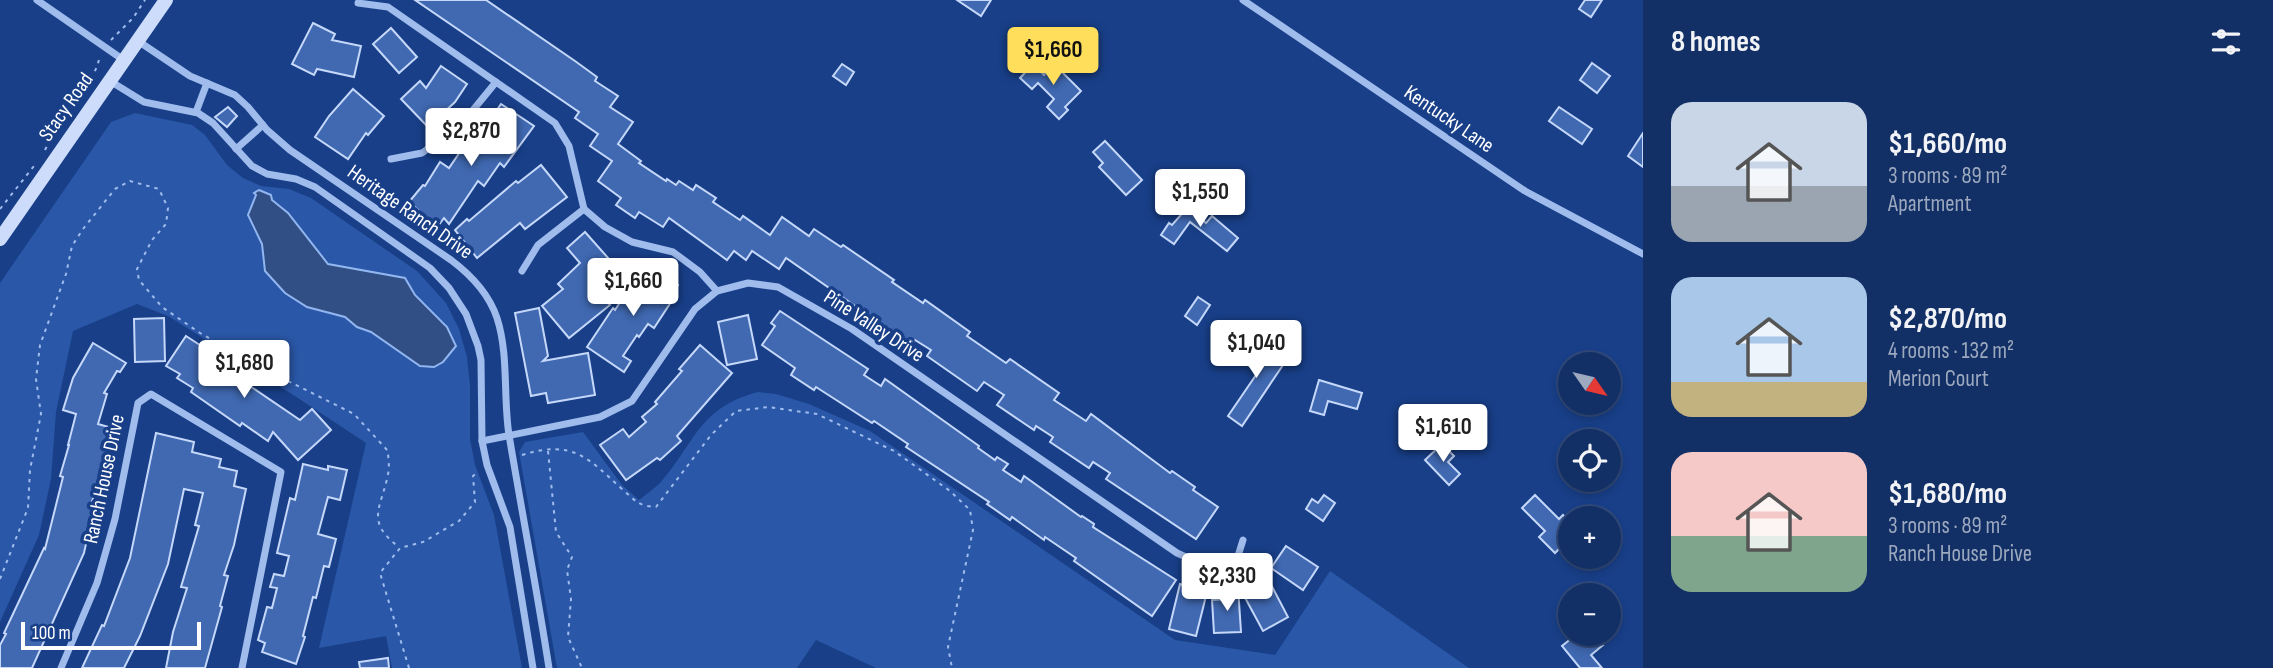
<!DOCTYPE html>
<html lang="en">
<head>
<meta charset="utf-8">
<style>
	body { margin:0; font-family:"Sofia Sans Condensed",sans-serif; background:#1f3b6f; color:#f1f3f6; height:100vh; display:flex; flex-direction:column; font-size:26px; white-space:nowrap }
	* { box-sizing:border-box; margin:0 }
	p { font-size:23px; color:#9ca9bf }
	.icon { flex:none; width:38px; height:38px; fill:none; stroke:currentColor; stroke-width:2; stroke-linecap:round; stroke-linejoin:round }
	.map { position:relative; flex:1; overflow:hidden }
	.sheet { display:flex; flex-direction:column; background:#122f66; width:630px }
	.sheet>* { flex:none }
	.needle { width:46px; rotate:124deg }
	.fabs { position:absolute; left:1558px; top:352px; display:grid; gap:14px }
	.fabs a { display:grid; place-items:center; width:63px; height:63px; border-radius:50%; background:#122f66; box-shadow:0 4px 10px #0003,0 0 0 2px #314a7a; font-size:35px }
	.scale { position:absolute; left:21px; bottom:18px; width:180px; box-sizing:border-box; padding-left:7px; border:4px solid #fff; border-top:0; font-size:19px; line-height:24px; white-space:nowrap; color:#fff; -webkit-text-stroke:5px #183f88; paint-order:stroke }
	.price { position:absolute; translate:-50% -60px; padding:0 16px; border-radius:7px; background:#fff; color:#222; font-size:23px; line-height:46px; filter:drop-shadow(0 2px 4px #0008) }
	.price::after { content:''; position:absolute; left:50%; top:42px; width:21px; height:16px; margin-left:-10px; background:inherit; clip-path:polygon(0 0,100% 0,50% 100%) }
	.price.selected { background:#ffde5c; color:#111 }
	ul { padding:0; list-style:none }
	li { display:flex; align-items:center; gap:21px; height:175px; padding:0 28px }
	li span { display:grid; place-items:center; flex:none; width:196px; height:140px; border-radius:21px; color:#555 }
	li>.icon { margin-inline-start:auto }
	span .icon { width:84px; height:84px; fill:#fffc; stroke-width:1 }
	li b { font-size:30px }
	h2 { display:flex; justify-content:space-between; align-items:center; height:84px; padding:0 28px; font-size:30px }
	main { display:flex; flex:1; min-height:0 }
	.map>svg:first-child { display:block }
	.green { fill:#2a57a7 }
	.water { fill:#314f85; stroke:#92b6f0; stroke-width:2 }
	.building { fill:#4069b2; stroke:#c5d8fa; stroke-width:2 }
	.lines { fill:none; stroke-linecap:round; stroke-linejoin:round }
	.path { stroke:#a0bced; stroke-width:2; stroke-dasharray:3.5 5; stroke-linecap:butt }
	.minor { stroke:#a0bced; stroke-width:7 }
	.secondary { stroke:#ccdcfa; stroke-width:14 }
	.labels { text-anchor:middle; dominant-baseline:central; stroke-width:7; stroke-linejoin:round; paint-order:stroke }
	.street-label { font-size:21px; fill:#fff; stroke:#183f88 }
</style>
</head>
<body>
<main>
<div class="map">
<svg width="1643" height="668" viewBox="0 0 1643 668">
	<rect width="100%" height="100%" fill="#183f88"/>
	<g class="green">
		<path d="M135 113 192 125 205 135 227 165 243 178 261 186 289 189 311 198 417 271 446 303 459 329 467 357 470 386V439L475 465 494 515 522 668H392L386 636 319 648 366 443 301 400 168 316 137 304 73 331 56 412 51 479 39 535 0 622V283L111 122Z"/>
		<path d="M758 392 776 394 809 404 870 431 1175 640 1275 655 1330 571 1469 668H876L816 640 797 668H557L519 452 525 442 583 432 622 485 639 500C646 494 654 489 660 483 696 442 698 408 758 392Z"/>
	</g>
	<path class="water" d="M259 190 271 195 272 200 288 213 328 264 405 278 415 295 447 327 456 346 443 362 434 367 420 366 371 332 357 327 345 317 307 307 285 293 265 271 262 244 248 215 256 195 254 193Z"/>
	<g class="building">
		<path d="M415 0H486L575 61 597 77 595 81 618 96 610 107 633 122 618 144 641 161 639 163 666 181 667 179 676 185 679 181 693 190 696 185 716 198 713 202 740 220 743 216 770 235 782 217 809 236 814 229 841 247 843 245 894 280 892 282 923 303 925 300 970 332 967 336 1006 363 1010 359 1059 393 1054 400 1086 421 1091 414 1170 473 1172 471 1195 487 1193 490 1218 507 1196 539 1106 479 1110 473 1093 462 1089 468 1050 442 1053 437 1036 426 1034 430 997 405 1004 395 984 382 977 391 927 356 931 350 915 340 911 345 786 258 779 269 752 251 746 260 734 251 727 260 669 218 663 227 639 212 635 218 616 205 621 198 598 181 612 161 590 146 598 134 575 118 579 112Z"/>
		<path d="M957 0H991L981 16Z"/>
		<path d="M1585 0H1602L1591 17 1579 9Z"/>
		<path d="M313 23 335 34 332 40 361 46 354 77 317 69 314 75 292 64Z"/>
		<path d="M391 28 417 57 399 73 373 44Z"/>
		<path d="M1592 63 1610 76 1597 93 1580 80Z"/>
		<path d="M842 64 854 72 846 85 833 76Z"/>
		<path d="M1033 64 1044 75 1054 64 1081 91 1065 107 1068 110 1059 119 1047 107 1054 99 1038 83 1032 89 1020 78Z"/>
		<path d="M441 66 467 84 455 102 428 127 401 99 420 81 426 88Z"/>
		<path d="M353 89 384 116 368 135 366 133 348 159 315 137 329 116Z"/>
		<path d="M501 104 534 126 504 167 500 163 484 186 478 181 449 224 444 218 435 230 415 214 418 210 409 202 423 185 425 186 440 162 449 168 464 146 469 149Z"/>
		<path d="M228 107 237 116 227 127 215 117Z"/>
		<path d="M1559 107 1592 129 1582 144 1549 121Z"/>
		<path d="M1643 133V167L1628 156Z"/>
		<path d="M1105 141 1142 180 1126 195 1099 167 1103 163 1093 152Z"/>
		<path d="M541 165 567 197 525 229 520 223 477 258 455 230 467 219 469 221 516 181 518 183Z"/>
		<path d="M1188 207 1206 223 1212 216 1238 238 1227 251 1190 222 1174 244 1161 235 1169 223 1172 225Z"/>
		<path d="M585 232 617 268 594 288 610 305 569 338 542 306 563 289 558 284 580 263 567 248Z"/>
		<path d="M650 266 678 285 670 297 673 299 654 328 648 324 639 337 637 335 623 356 631 361 624 372 587 347 613 308 615 310 626 293 630 295Z"/>
		<path d="M1198 297 1210 305 1197 325 1185 316Z"/>
		<path d="M539 308 548 356 543 361 588 353 595 395 548 403 546 393 531 396 515 313Z"/>
		<path d="M780 311 868 369 864 375 881 386 885 379 979 446 978 448 995 460 997 457 1008 464 1003 470 1021 482 1024 476 1081 517 1082 516 1094 524 1093 527 1176 580 1152 616 1074 561 1076 558 1045 537 1044 540 1012 517 1010 520 987 504 989 502 906 447 908 444 874 421 872 423 816 387 814 390 791 375 795 368 762 345 775 326 771 323Z"/>
		<path d="M748 315 757 359 727 365 718 322Z"/>
		<path d="M164 318 165 361 135 362 134 319Z"/>
		<path d="M186 336 209 351 207 355 239 376 240 374 249 380 247 384 300 420 312 409 331 430 298 460 273 432 268 441 242 423 240 426 191 392 193 388 177 378 180 374 166 366Z"/>
		<path d="M1252 340 1285 362 1242 426 1228 416 1258 372 1239 359Z"/>
		<path d="M93 343 126 363 120 372 117 371 104 393 107 394 98 424 112 428 104 460 106 461 90 507 94 508 84 553 32 668H0V645L6 634 4 633 44 548 45 549 63 477 60 476 69 445H68L76 414 63 410 73 378Z"/>
		<path d="M700 345 732 373 677 436 681 441 660 460 657 458 626 480 600 445 623 429 629 437 646 422 642 417 657 404 655 402 682 371 679 369Z"/>
		<path d="M1319 380 1362 393 1357 409 1328 401 1324 415 1310 411Z"/>
		<path d="M156 433 194 442 192 452 221 459 219 467 237 471 234 486 246 489 234 545 224 575 228 576 220 606 222 607 205 668H166L173 632 187 588 181 587 199 526 195 525 203 493 184 489 168 564 140 636 124 668H82L102 625 104 626 130 558Z"/>
		<path d="M1442 444 1454 456 1448 462 1460 474 1449 485 1425 460Z"/>
		<path d="M303 464 328 470V466L347 470 340 500 328 497 318 534 336 539 329 567 324 566 316 598 313 597 303 636 305 637 296 664 262 652 265 643 258 640 267 607 272 608 277 588 270 587 274 574 284 576 289 556 277 553 290 498 295 500Z"/>
		<path d="M1324 495 1335 503 1323 521 1306 509 1312 499 1318 503Z"/>
		<path d="M1535 495 1559 519 1563 515 1570 522V538L1555 553 1539 537 1545 531 1522 508Z"/>
		<path d="M1286 546 1318 567 1303 590 1271 568Z"/>
		<path d="M1267 577 1288 617 1263 631 1242 592Z"/>
		<path d="M1180 584 1207 592 1196 636 1169 629Z"/>
		<path d="M1227 587H1238L1241 632 1214 633 1212 600 1228 599Z"/>
		<path d="M1577 634H1579L1585 641 1594 634 1603 645 1591 655 1602 668H1580L1562 646Z"/>
		<path d="M388 658 389 668H360L359 662Z"/>
	</g>
	<g class="lines">
		<g class="path">
			<path d="M111 40 133 18 145 0"/>
			<path d="M45 150C52 136 59 123 68 110 82 90 94 81 100 56"/>
			<path d="M0 209 34 166"/>
			<path d="M548 451 556 532 572 557 567 570 571 599 568 637 582 668"/>
			<path d="M522 455C573 439 588 458 623 490 636 501 638 506 656 507L711 435 736 411 768 407 817 414 894 451 950 491 970 510 973 530 948 647 952 668"/>
			<path d="M0 579 28 508 30 470 41 414 36 379 40 345 66 274 72 246 83 229 115 189 130 181 159 189 168 208 166 224 152 240 137 269 139 280 162 307 200 333 254 364 354 414 388 451C388 459 390 467 388 474 382 507 364 521 399 547"/>
			<path d="M409 668 380 573 400 548 423 542 459 521 475 502 473 476 478 472"/>
		</g>
		<g class="minor">
			<path d="M37 0 125 61"/>
			<path d="M1243 0 1525 191 1643 254"/>
			<path d="M358 3 388 7 555 123 569 146 584 209 605 227 632 242 673 252 700 272 717 291"/>
			<path d="M138 41 190 76 235 95 248 107 267 130 290 150 451 260C471 275 489 294 497 318 509 355 503 397 509 435 522 513 537 590 549 668"/>
			<path d="M110 81 144 102 198 113 213 123 252 166 267 174 296 179 315 187 430 268 449 288 466 314 478 346 481 360 482 441 487 465 510 527 533 668"/>
			<path d="M196 112 207 83"/>
			<path d="M236 149 263 125"/>
			<path d="M391 159 422 153 460 126 496 82"/>
			<path d="M522 271 538 245 584 209"/>
			<path d="M482 441 600 417 632 401 695 309 717 291 748 283 778 287 852 329 1177 553 1208 567 1238 556 1243 540"/>
			<path d="M61 668 97 583 115 519 138 403 151 394 281 472 242 668"/>
		</g>
		<path class="secondary" d="M0 239 166 0"/>
	</g>
	<g class="labels">
		<g class="street-label">
			<text transform="translate(66 107) rotate(-55)">Stacy Road</text>
			<text transform="translate(1449 119) rotate(34)">Kentucky Lane</text>
			<text transform="translate(410 212) rotate(35)">Heritage Ranch Drive</text>
			<text transform="translate(874 326) rotate(33)">Pine Valley Drive</text>
			<text transform="translate(104 479) rotate(-78)">Ranch House Drive</text>
		</g>
	</g>
</svg>
<div class="fabs">
<a><svg class="needle" viewBox="-14 -14 28 28"><path d="M0-13l5 13h-10z" fill="#e53935"/><path d="M0 13l5-13h-10z" fill="#9ca9bf"/></svg></a>
<a><svg class="icon" aria-label="locate" viewBox="0 0 24 24"><circle cx="12" cy="12" r="6"/><path d="M12 2v4M12 18v4M2 12h4M18 12h4"/></svg></a>
<a>+</a>
<a>−</a>
</div>
<div class="scale">100 m</div>
<b class="price selected" style="left:1053px;top:87px">$1,660</b>
<b class="price" style="left:471px;top:168px">$2,870</b>
<b class="price" style="left:1200px;top:229px">$1,550</b>
<b class="price" style="left:633px;top:318px">$1,660</b>
<b class="price" style="left:1256px;top:380px">$1,040</b>
<b class="price" style="left:244px;top:400px">$1,680</b>
<b class="price" style="left:1443px;top:464px">$1,610</b>
<b class="price" style="left:1227px;top:613px">$2,330</b>
</div>
<section class="sheet">
<h2>8 homes<svg class="icon" aria-label="filters" viewBox="0 0 24 24"><path d="M4 7h16M4 17h16"/><circle cx="9" cy="7" r="2"/><circle cx="15" cy="17" r="2"/></svg></h2>
<ul>
<li><span style="background:linear-gradient(#c9d6e8 60%,#9aa5b1 0)"><svg class="icon" aria-label="home" viewBox="0 0 24 24"><path d="M3 11l9-7 9 7M6 9v11h12V9"/></svg></span><div><b>$1,660/mo</b><p>3 rooms · 89 m²</p><p>Apartment</p></div></li>
<li><span style="background:linear-gradient(#a9c7e8 75%,#c2b280 0)"><svg class="icon" aria-label="home" viewBox="0 0 24 24"><path d="M3 11l9-7 9 7M6 9v11h12V9"/></svg></span><div><b>$2,870/mo</b><p>4 rooms · 132 m²</p><p>Merion Court</p></div></li>
<li><span style="background:linear-gradient(#f6c9c9 60%,#7fa58c 0)"><svg class="icon" aria-label="home" viewBox="0 0 24 24"><path d="M3 11l9-7 9 7M6 9v11h12V9"/></svg></span><div><b>$1,680/mo</b><p>3 rooms · 89 m²</p><p>Ranch House Drive</p></div></li>
</ul>
</section>
</main>
</body>
</html>
